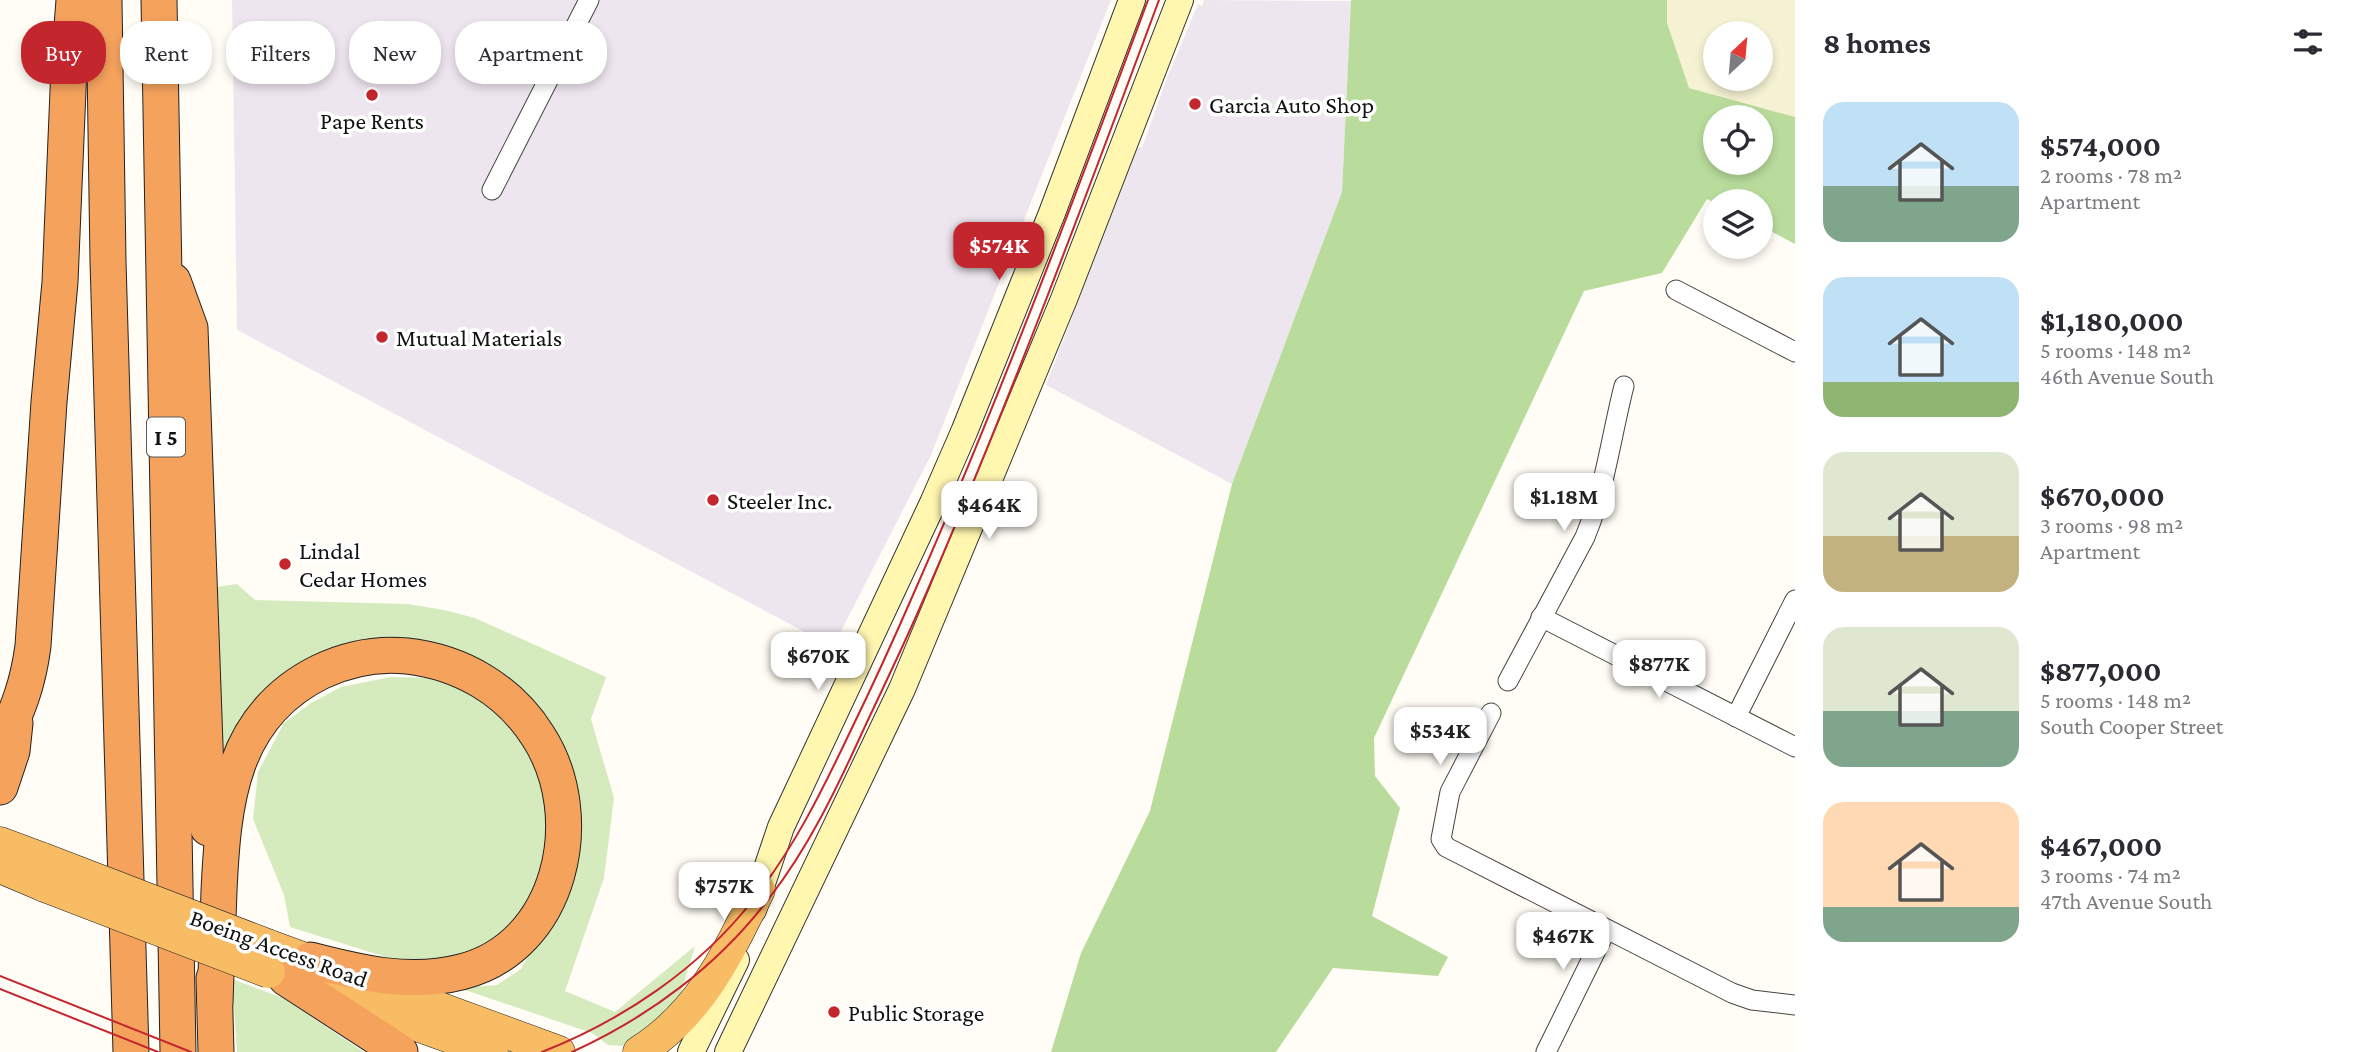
<!DOCTYPE html>
<html lang="en">
<head>
<meta charset="utf-8">
<style>
	body { margin:0; font-family:"Crimson Pro",serif; background:#f7f7f7; color:#2b2b33; height:100vh; display:flex; flex-direction:column; font-size:26px; white-space:nowrap }
	* { box-sizing:border-box; margin:0 }
	p { font-size:23px; color:#7c7c81 }
	.icon { flex:none; width:38px; height:38px; fill:none; stroke:currentColor; stroke-width:2; stroke-linecap:round; stroke-linejoin:round }
	.map { position:relative; flex:1; overflow:hidden }
	.details { display:flex; flex-direction:column; background:#fff; width:560px }
	.details>* { flex:none }
	.guide { position:absolute; left:21px; top:21px; width:665px; height:63px; display:flex; gap:14px }
	.needle { width:46px; rotate:26deg }
	.tools { position:absolute; left:1703px; top:21px; display:grid; gap:14px }
	.tools a { display:grid; place-items:center; width:70px; height:70px; border-radius:50%; background:#fff; box-shadow:0 4px 10px #0003; font-size:35px }
	.price { position:absolute; translate:-50% -60px; padding:0 16px; border-radius:14px; background:#fff; color:#222; font-size:23px; line-height:46px; filter:drop-shadow(0 2px 4px #0008) }
	.price::after { content:''; position:absolute; left:50%; top:42px; width:21px; height:16px; margin-left:-10px; background:inherit; clip-path:polygon(0 0,100% 0,50% 100%) }
	.price.on { background:#c4262e; color:#fff }
	ul { padding:0; list-style:none }
	li { display:flex; align-items:center; gap:21px; height:175px; padding:0 28px }
	li span { display:grid; place-items:center; flex:none; width:196px; height:140px; border-radius:21px; color:#555 }
	li>.icon { margin-inline-start:auto }
	span .icon { width:84px; height:84px; fill:#fffc; stroke-width:1 }
	li b { font-size:30px }
	h2 { display:flex; justify-content:space-between; align-items:center; height:84px; padding:0 28px; font-size:30px }
	.chip { padding:0 24px; border-radius:28px; background:#fff; box-shadow:0 4px 10px #0003; font-size:24px; line-height:63px }
	.chip.on { background:#c4262e; color:#fff }
	main { display:flex; flex:1; min-height:0 }
	.map>svg:first-child { display:block }
	.industrial { fill:#eee6ef }
	.farmland { fill:#f6f3d4; fill-rule:evenodd }
	.green { fill:#d5ebbd }
	.forest { fill:#b9dc9c; fill-rule:evenodd }
	.lines { fill:none; stroke-linecap:round; stroke-linejoin:round }
	.minor-casing { stroke:#444; stroke-width:21 }
	.secondary-casing { stroke:#333; stroke-width:28 }
	.trunk-casing { stroke:#222; stroke-width:33 }
	.motorway-casing { stroke:#222; stroke-width:37 }
	.minor { stroke:#fff; stroke-width:19 }
	.secondary { stroke:#fff6b0; stroke-width:26 }
	.trunk { stroke:#f7bc64; stroke-width:32 }
	.motorway { stroke:#f5a25d; stroke-width:35 }
	.tram { stroke:#c4262e; stroke-width:2 }
	.trunk-bridge-casing { stroke:#222; stroke-width:33; stroke-linecap:butt }
	.trunk-bridge { stroke:#f7bc64; stroke-width:32 }
	.poi-dot { fill:#c4262e; stroke:#fff; stroke-width:2.5 }
	.labels { text-anchor:middle; dominant-baseline:central; stroke-width:7; stroke-linejoin:round; paint-order:stroke }
	.shield { fill:#fff; stroke:#585858; stroke-width:2 }
	.shield-label { font-size:23px; font-weight:bold; fill:#111 }
	.poi-label { font-size:24px; fill:#111; stroke:#fff; text-anchor:start }
	.street-label { font-size:24px; fill:#111; stroke:#fff }
</style>
</head>
<body>
<main>
<div class="map">
<svg width="1795" height="1052" viewBox="0 0 1795 1052">
	<rect width="100%" height="100%" fill="#fffdf5"/>
	<g class="industrial">
		<path d="M232 0H1111L931 455 833 647 237 330Z"/>
		<path d="M1204 0 1351 1 1342 192 1232 484 1046 385 1138 147 1142 148 1167 78 1198 4 1202 6Z"/>
	</g>
	<path class="farmland" d="M1667 0H1795V117L1688 88 1667 23ZM1715 33H1760V79H1715Z"/>
	<g class="green">
		<path d="M237 584 255 600 408 604 444 610 475 618 606 677 591 719 614 798 604 878 565 991 615 1012 695 946 680 996 661 1017 623 1046 608 1045 592 1033 459 988 497 985 521 969 561 894 572 859 510 689 339 658 224 770 210 588Z"/>
		<path d="M391 677 439 678 473 693 514 726 533 758 552 826 537 899 493 945 432 965 389 958 290 927 284 895 253 819 258 772 284 723 311 703 341 687Z"/>
		<path d="M232 979 283 998 364 1052H237Z"/>
	</g>
	<path class="forest" d="M1351 0H1667V23L1689 88 1795 117V244L1761 226 1760 201 1715 203 1707 199 1662 273 1584 291 1374 738 1375 776 1400 808 1372 916 1448 957 1438 976 1333 968 1276 1052H1051L1081 953 1150 811 1232 484 1342 192ZM1715 117H1760V163H1715Z"/>
	<g class="lines">
		<defs>
			<g id="minor">
				<path d="M492 190 589 0"/>
				<path d="M1676 290 1795 352"/>
				<path d="M1541 617 1795 747"/>
				<path d="M1508 681 1585 537C1605 489 1611 437 1624 386"/>
				<path d="M1491 713 1450 792 1441 839 1446 847 1732 993 1752 1000 1795 1005"/>
				<path d="M1736 717 1795 600"/>
				<path d="M1546 1052 1606 930"/>
			</g>
			<g id="secondary">
				<path d="M753 910 781 827 933 503 964 432 1052 213 1132 0"/>
				<path d="M691 1052 736 960"/>
				<path d="M728 1052 902 689 1064 299 1180 0"/>
			</g>
			<g id="trunk">
				<path d="M0 843 43 859"/>
				<path d="M0 867 45 886"/>
				<path d="M267 945 559 1052"/>
				<path d="M319 990 492 1052"/>
				<path d="M639 1052C701 1013 728 953 759 890"/>
			</g>
			<g id="motorway">
				<path d="M104 0 108 261 131 1052"/>
				<path d="M159 0 178 1052"/>
				<path d="M173 281 190 328 208 828"/>
				<path d="M0 745C18 711 28 684 33 646L49 402 60 282 69 67 74 0"/>
				<path d="M0 787 12 751 15 723"/>
				<path d="M214 978 216 1052"/>
				<path d="M286 978 400 1052"/>
				<path d="M215 1002C216 965 218 928 219 891 223 803 231 716 320 672 347 659 377 653 407 656 461 662 509 690 538 736 590 816 562 947 461 972 410 985 360 973 310 960"/>
			</g>
		</defs>
		<use href="#minor" class="minor-casing"/>
		<use href="#secondary" class="secondary-casing"/>
		<use href="#trunk" class="trunk-casing"/>
		<use href="#motorway" class="motorway-casing"/>
		<use href="#minor" class="minor"/>
		<use href="#secondary" class="secondary"/>
		<use href="#trunk" class="trunk"/>
		<use href="#motorway" class="motorway"/>
		<g class="tram">
			<path d="M0 976 191 1052"/>
			<path d="M0 989 158 1052"/>
			<path d="M542 1052C623 1020 699 969 753 900 794 848 822 791 850 732 872 687 893 641 913 595 999 400 1074 200 1148 0"/>
			<path d="M572 1052C649 1017 719 965 770 897 808 848 835 792 861 735 880 694 900 653 918 612 1006 411 1083 205 1159 0"/>
		</g>
		<defs>
			<g id="trunk-bridge">
				<path d="M43 859 267 945"/>
				<path d="M45 886 269 972"/>
			</g>
		</defs>
		<use href="#trunk-bridge" class="trunk-bridge-casing"/>
		<use href="#trunk-bridge" class="trunk-bridge"/>
	</g>
	<g class="poi-dot">
		<circle cx="372" cy="95" r="7"/>
		<circle cx="1195" cy="104" r="7"/>
		<circle cx="382" cy="337" r="7"/>
		<circle cx="713" cy="500" r="7"/>
		<circle cx="285" cy="564" r="7"/>
		<circle cx="834" cy="1012" r="7"/>
	</g>
	<g class="labels">
		<rect class="shield" x="147" y="417.5" width="38" height="39" rx="5"/>
		<g class="shield-label">
			<text x="166" y="437">I 5</text>
		</g>
		<g class="poi-label">
			<text x="1209" y="104">Garcia Auto Shop</text>
			<text x="372" y="120" text-anchor="middle">Pape Rents</text>
			<text x="396" y="337">Mutual Materials</text>
			<text x="727" y="500">Steeler Inc.</text>
			<text x="299" y="550">Lindal<tspan x="299" dy="28">Cedar Homes</tspan></text>
			<text x="848" y="1012">Public Storage</text>
		</g>
		<g class="street-label">
			<text transform="translate(279 948) rotate(20)">Boeing Access Road</text>
		</g>
	</g>
</svg>
<div class="tools">
<a><svg class="needle" viewBox="-14 -14 28 28"><path d="M0-13l5 13h-10z" fill="#e53935"/><path d="M0 13l5-13h-10z" fill="#7c7c81"/></svg></a>
<a><svg class="icon" aria-label="locate" viewBox="0 0 24 24"><circle cx="12" cy="12" r="6"/><path d="M12 2v4M12 18v4M2 12h4M18 12h4"/></svg></a>
<a><svg class="icon" aria-label="layers" viewBox="0 0 24 24"><path d="M12 4l9 5-9 5-9-5zM3 14l9 5 9-5"/></svg></a>
</div>
<b class="price on" style="left:999px;top:282px">$574K</b>
<b class="price" style="left:1564px;top:533px">$1.18M</b>
<b class="price" style="left:989px;top:541px">$464K</b>
<b class="price" style="left:818px;top:692px">$670K</b>
<b class="price" style="left:1659px;top:700px">$877K</b>
<b class="price" style="left:1440px;top:767px">$534K</b>
<b class="price" style="left:724px;top:922px">$757K</b>
<b class="price" style="left:1563px;top:972px">$467K</b>
<div class="guide">
<a class="chip on">Buy</a>
<a class="chip">Rent</a>
<a class="chip">Filters</a>
<a class="chip">New</a>
<a class="chip">Apartment</a>
</div>
</div>
<section class="details">
<h2>8 homes<svg class="icon" aria-label="filters" viewBox="0 0 24 24"><path d="M4 7h16M4 17h16"/><circle cx="9" cy="7" r="2"/><circle cx="15" cy="17" r="2"/></svg></h2>
<ul>
<li><span style="background:linear-gradient(#bfe0f5 60%,#7fa58c 0)"><svg class="icon" aria-label="home" viewBox="0 0 24 24"><path d="M3 11l9-7 9 7M6 9v11h12V9"/></svg></span><div><b>$574,000</b><p>2 rooms · 78 m²</p><p>Apartment</p></div></li>
<li><span style="background:linear-gradient(#bfe0f5 75%,#8fb573 0)"><svg class="icon" aria-label="home" viewBox="0 0 24 24"><path d="M3 11l9-7 9 7M6 9v11h12V9"/></svg></span><div><b>$1,180,000</b><p>5 rooms · 148 m²</p><p>46th Avenue South</p></div></li>
<li><span style="background:linear-gradient(#dfe7d0 60%,#c2b280 0)"><svg class="icon" aria-label="home" viewBox="0 0 24 24"><path d="M3 11l9-7 9 7M6 9v11h12V9"/></svg></span><div><b>$670,000</b><p>3 rooms · 98 m²</p><p>Apartment</p></div></li>
<li><span style="background:linear-gradient(#dfe7d0 60%,#7fa58c 0)"><svg class="icon" aria-label="home" viewBox="0 0 24 24"><path d="M3 11l9-7 9 7M6 9v11h12V9"/></svg></span><div><b>$877,000</b><p>5 rooms · 148 m²</p><p>South Cooper Street</p></div></li>
<li><span style="background:linear-gradient(#ffd9b3 75%,#7fa58c 0)"><svg class="icon" aria-label="home" viewBox="0 0 24 24"><path d="M3 11l9-7 9 7M6 9v11h12V9"/></svg></span><div><b>$467,000</b><p>3 rooms · 74 m²</p><p>47th Avenue South</p></div></li>
</ul>
</section>
</main>
</body>
</html>
